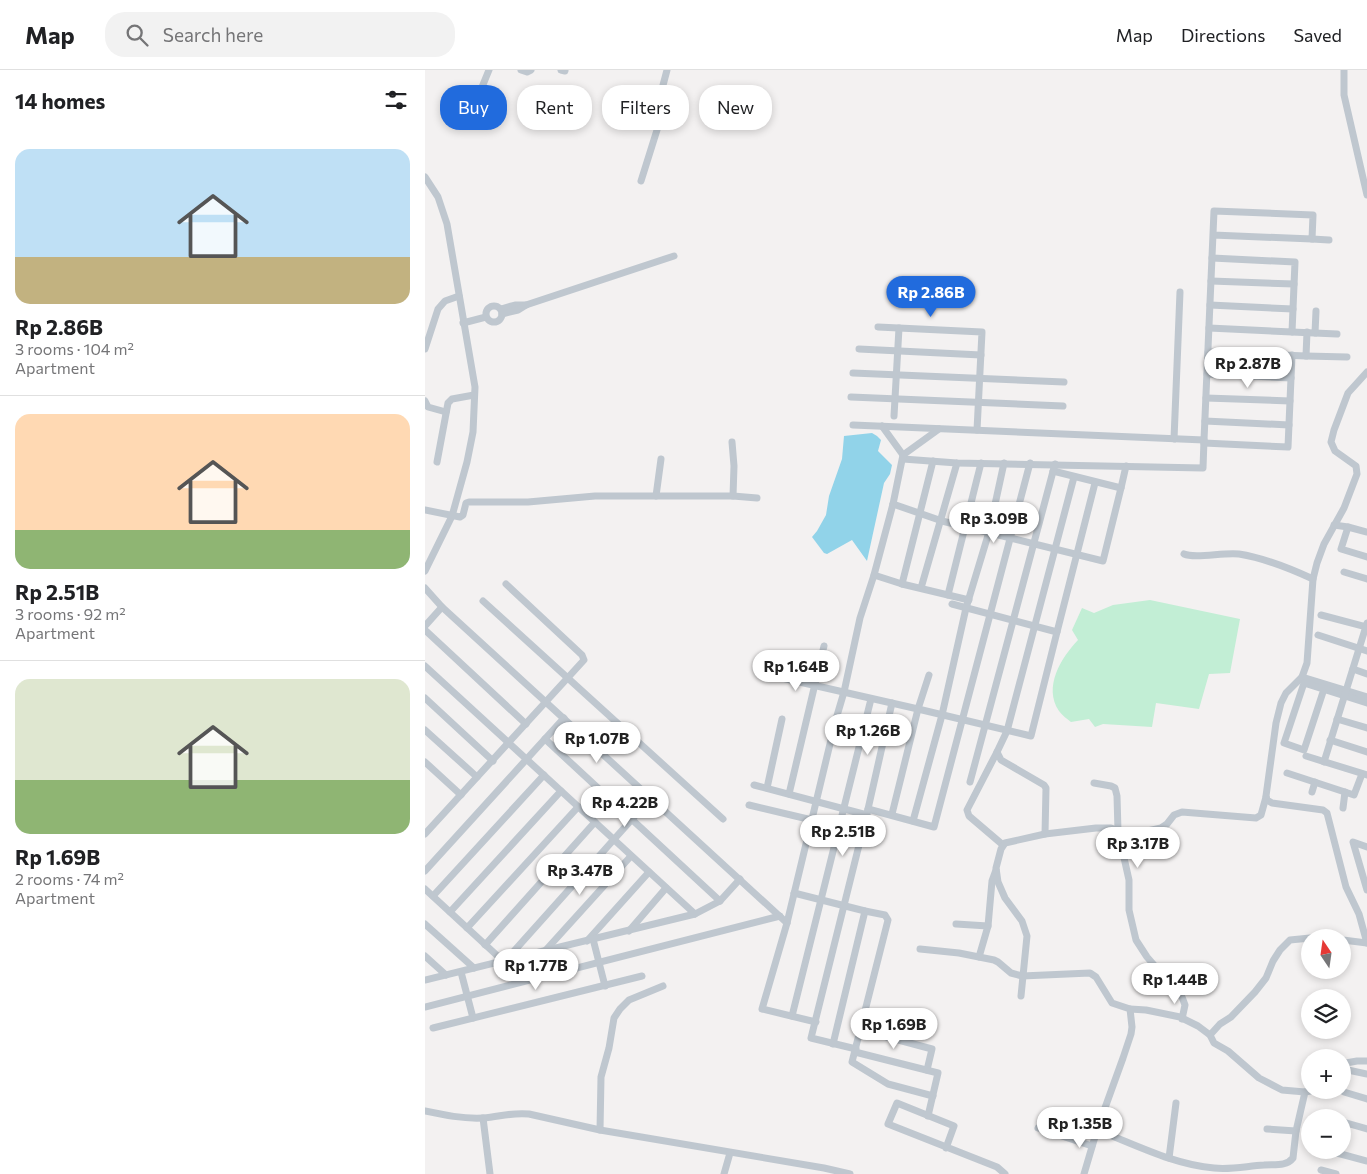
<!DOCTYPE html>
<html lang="en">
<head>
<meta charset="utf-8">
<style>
	body { margin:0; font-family:Commissioner,sans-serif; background:#f2f2f2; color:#202124; height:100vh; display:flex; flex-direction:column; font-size:19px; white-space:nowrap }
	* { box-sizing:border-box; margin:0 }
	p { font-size:16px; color:#757577 }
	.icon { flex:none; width:28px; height:28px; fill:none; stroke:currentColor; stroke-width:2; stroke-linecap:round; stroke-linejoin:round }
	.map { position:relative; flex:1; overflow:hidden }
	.details { display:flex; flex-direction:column; background:#fff; width:425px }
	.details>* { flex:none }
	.top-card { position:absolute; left:15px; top:15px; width:475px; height:45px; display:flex; gap:10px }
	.needle { width:32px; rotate:347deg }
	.controls { position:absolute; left:876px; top:859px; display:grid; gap:10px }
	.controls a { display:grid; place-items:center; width:50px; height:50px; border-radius:50%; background:#fff; box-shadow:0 2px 8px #0003; font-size:25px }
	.price { position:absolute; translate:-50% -42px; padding:0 11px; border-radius:18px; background:#fff; color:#222; font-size:16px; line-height:32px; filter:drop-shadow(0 1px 2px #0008) }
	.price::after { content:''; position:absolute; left:50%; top:30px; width:15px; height:11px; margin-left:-8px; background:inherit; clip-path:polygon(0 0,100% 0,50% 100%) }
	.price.selected { background:#216bdd; color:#fff }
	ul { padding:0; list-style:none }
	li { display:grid; align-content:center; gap:10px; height:265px; padding:0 15px }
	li+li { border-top:1px solid #e0e0e0 }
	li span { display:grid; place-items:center; height:155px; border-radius:15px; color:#555 }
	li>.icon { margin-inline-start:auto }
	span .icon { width:90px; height:90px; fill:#fffc; stroke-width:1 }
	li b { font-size:21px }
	h2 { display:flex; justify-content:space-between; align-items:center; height:60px; padding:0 15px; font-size:21px }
	.tag { padding:0 18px; border-radius:20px; background:#fff; box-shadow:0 2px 8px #0003; font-size:18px; line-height:45px }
	.tag.selected { background:#216bdd; color:#fff }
	header { display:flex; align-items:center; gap:30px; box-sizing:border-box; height:70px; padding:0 25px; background:#fff; border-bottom:1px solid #e0e0e0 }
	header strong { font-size:24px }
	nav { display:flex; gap:28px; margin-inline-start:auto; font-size:18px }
	.search { width:350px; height:45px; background:#f2f2f2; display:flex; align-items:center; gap:12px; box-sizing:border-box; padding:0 18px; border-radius:20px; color:#757577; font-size:19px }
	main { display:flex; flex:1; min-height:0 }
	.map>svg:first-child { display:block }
	.green { fill:#c2eed5 }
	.water { fill:#91d3e9 }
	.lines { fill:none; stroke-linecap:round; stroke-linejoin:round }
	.street { stroke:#bfc7cf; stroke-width:7 }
</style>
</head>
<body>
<header>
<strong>Map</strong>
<div class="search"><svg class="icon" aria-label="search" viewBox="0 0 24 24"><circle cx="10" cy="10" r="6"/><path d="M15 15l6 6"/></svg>Search here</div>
<nav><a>Map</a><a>Directions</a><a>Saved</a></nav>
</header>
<main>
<section class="details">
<h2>14 homes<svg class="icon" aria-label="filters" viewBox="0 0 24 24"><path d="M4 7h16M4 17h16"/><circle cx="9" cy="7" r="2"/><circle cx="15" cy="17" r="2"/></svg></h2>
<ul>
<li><span style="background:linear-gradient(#bfe0f5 70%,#c2b280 0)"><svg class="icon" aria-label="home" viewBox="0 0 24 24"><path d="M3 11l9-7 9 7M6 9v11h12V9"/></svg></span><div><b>Rp 2.86B</b><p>3 rooms · 104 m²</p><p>Apartment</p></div></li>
<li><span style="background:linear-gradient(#ffd9b3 75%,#8fb573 0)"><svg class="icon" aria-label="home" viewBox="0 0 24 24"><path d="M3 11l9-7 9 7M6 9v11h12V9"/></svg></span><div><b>Rp 2.51B</b><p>3 rooms · 92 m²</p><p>Apartment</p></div></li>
<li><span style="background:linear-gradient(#dfe7d0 65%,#8fb573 0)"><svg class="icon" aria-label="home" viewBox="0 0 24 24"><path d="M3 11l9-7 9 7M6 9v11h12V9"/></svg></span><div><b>Rp 1.69B</b><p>2 rooms · 74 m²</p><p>Apartment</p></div></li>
</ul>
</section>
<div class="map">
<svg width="942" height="1104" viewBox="0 0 942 1104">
	<rect width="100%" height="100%" fill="#f3f1f1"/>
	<path class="green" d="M725 530 815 549 805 603 784 604 774 639 731 633 727 657 678 654 670 657 664 649 646 652C642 649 637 645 634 641 618 617 636 588 653 570L647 560 657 538 669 543 688 535Z"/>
	<path class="water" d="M447 363 452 366 456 370 453 381 467 395 465 404 459 413 442 491 427 470 402 484 399 483 387 467 392 461 401 445 404 426 417 389 419 366Z"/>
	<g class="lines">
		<g class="street">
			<path d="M96 0 102 2 106 0"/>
			<path d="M136 0 140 1"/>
			<path d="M919 0V25L942 125"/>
			<path d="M55 22 64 0"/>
			<path d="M0 107 13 127 22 154 50 317 48 362 42 392 27 446 0 501"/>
			<path d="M216 111 232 60 237 19 242 0"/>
			<path d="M887 169 904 170"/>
			<path d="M786 211 869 214"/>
			<path d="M785 235 868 239"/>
			<circle cx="69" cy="244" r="8"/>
			<path d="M76 239 90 235H101"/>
			<path d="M77 244 93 240 101 235 249 186"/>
			<path d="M38 253 61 247"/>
			<path d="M453 257 557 262 552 360"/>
			<path d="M784 258 867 262 870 192 787 188"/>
			<path d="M867 262 912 264"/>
			<path d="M890 263 891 241"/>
			<path d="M0 279 13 239 20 231 34 226"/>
			<path d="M434 279 556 285"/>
			<path d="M783 282 881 286 882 262"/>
			<path d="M881 286 922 287"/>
			<path d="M942 302 923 323 909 360 906 372 910 381 931 396 932 404 919 438 899 474 892 493 888 509 882 593 877 607 861 623 856 633 851 653 841 726 842 730 847 733 898 740 902 743 921 817 934 844 942 873"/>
			<path d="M428 303 639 312"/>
			<path d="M782 304 866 308"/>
			<path d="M426 327 638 336"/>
			<path d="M781 328 865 331"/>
			<path d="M0 331 3 337 21 342"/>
			<path d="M469 346 474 258"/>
			<path d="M780 351 864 355"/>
			<path d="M428 355 779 370C782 294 786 217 789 141L888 145 887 169 788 165"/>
			<path d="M457 356 478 385 514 359"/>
			<path d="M749 369 755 222"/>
			<path d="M307 372 309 396 308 426"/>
			<path d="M779 373 863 377 867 285"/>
			<path d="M478 389 532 393 778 398 779 370"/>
			<path d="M12 392 23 333 27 329 49 325"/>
			<path d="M696 418 701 396"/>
			<path d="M231 426 236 389"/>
			<path d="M468 434 517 451 678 491 696 418 628 401"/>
			<path d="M0 440 35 447 38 445 41 433 44 432H103L170 426H308L332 428"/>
			<path d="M909 455 923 457 942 462"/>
			<path d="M923 457 916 479 942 487"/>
			<path d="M759 484C770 489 799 482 814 484 840 488 864 498 888 509"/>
			<path d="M919 502 942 509"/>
			<path d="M449 505 477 514 544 530"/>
			<path d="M477 514 508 391"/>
			<path d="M0 518 17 537 362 853"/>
			<path d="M496 518 532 393"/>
			<path d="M523 525 556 393"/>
			<path d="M58 531 298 749"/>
			<path d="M896 545 942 557"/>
			<path d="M0 556 17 537"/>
			<path d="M0 560 101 654"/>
			<path d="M632 562 670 413"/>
			<path d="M893 565 942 581"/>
			<path d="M0 596 270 844"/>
			<path d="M928 599 942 604"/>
			<path d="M504 605 493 639 606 666 632 562 527 534"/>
			<path d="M877 607 942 627"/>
			<path d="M357 608 493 639 467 744"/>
			<path d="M899 619 879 680 859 673 879 613 942 633"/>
			<path d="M0 628 68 691"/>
			<path d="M912 649 942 658"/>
			<path d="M0 660 52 707"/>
			<path d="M120 669 295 831"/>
			<path d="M905 670 942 682"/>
			<path d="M572 682 542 740 544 746 578 775"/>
			<path d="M881 686 942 705"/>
			<path d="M0 692 36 725"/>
			<path d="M899 692 942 553"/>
			<path d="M862 703 929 725 937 704"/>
			<path d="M545 712 630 394"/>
			<path d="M669 713 686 716 690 718 692 726 693 761 704 810V840L711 870 722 887 757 927 760 935 757 949"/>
			<path d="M329 715 442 745"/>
			<path d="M342 718 357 649"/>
			<path d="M887 722 890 712"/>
			<path d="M364 724 399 576"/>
			<path d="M324 735 387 750"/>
			<path d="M918 738 920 722"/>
			<path d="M443 739 509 757 605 393"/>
			<path d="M488 751 517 645 541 538 564 462 579 393"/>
			<path d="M0 764 159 590 157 585 81 514"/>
			<path d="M620 764 621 718 619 715 576 690 572 682 582 661 649 407"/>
			<path d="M942 777 928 772 942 820"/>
			<path d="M0 801 139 648"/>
			<path d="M0 819 78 891"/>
			<path d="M369 823 440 841 460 845 463 850 427 992 463 1014 508 1026"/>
			<path d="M8 826 119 705"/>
			<path d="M25 842 136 721"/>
			<path d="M0 854 49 898"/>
			<path d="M531 854 563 856"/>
			<path d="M42 858 153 737"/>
			<path d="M204 861 241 818"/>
			<path d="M168 869 180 916"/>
			<path d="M918 870 942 873"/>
			<path d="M162 871 224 802"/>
			<path d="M60 875 170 752"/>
			<path d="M495 879 534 883 569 890 573 892 586 903 597 906 665 903 671 907 687 933 705 939 707 957 706 964 698 988 672 1060 659 1104"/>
			<path d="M120 881 206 786"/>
			<path d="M0 886 21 905"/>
			<path d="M554 887 563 856 567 811 571 800"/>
			<path d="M80 891 226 728"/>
			<path d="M36 902 48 948"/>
			<path d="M0 910 270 844 295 831 315 809"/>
			<path d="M596 926 602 866 597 851 580 828 573 812 571 798 576 779 580 773 620 764 671 758H686L697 762H718L736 758 742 754 749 745 757 742 831 748 836 745 841 727"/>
			<path d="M0 937 355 846"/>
			<path d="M705 939 721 940 755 947 773 956 785 965 789 973 803 981 834 1008 857 1020 880 1022"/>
			<path d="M367 946 446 629"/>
			<path d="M391 952 337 939 362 853 411 649 419 622 435 548 449 505 468 434 478 385"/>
			<path d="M8 958 217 906"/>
			<path d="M436 960 507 979 502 1000"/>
			<path d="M785 965 795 954 806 947 830 922 841 908 848 891 855 880 865 870 885 868"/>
			<path d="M408 974 440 841"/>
			<path d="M431 979 386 968 443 739 467 633"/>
			<path d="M430 982 513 1003 503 1046"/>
			<path d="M923 1000 942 1004"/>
			<path d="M918 1001 921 993 932 991H942"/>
			<path d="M919 1022 942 1029"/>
			<path d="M0 1041C19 1045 38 1049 58 1048 74 1047 87 1042 104 1044L175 1060 399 1098 425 1104"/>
			<path d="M58 1048 65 1104"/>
			<path d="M918 1052 942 1059"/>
			<path d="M613 1058 667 1076"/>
			<path d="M842 1059 871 1061"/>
			<path d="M175 1060 176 1007 184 978 189 948 195 939 204 930 238 916"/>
			<path d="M672 1060C709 1074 749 1095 789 1098 806 1100 822 1096 839 1095 849 1094 861 1097 868 1088L871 1061 880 1022 891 1020"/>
			<path d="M521 1078 529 1056 472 1033 463 1054 572 1097 580 1104"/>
			<path d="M912 1083 942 1091"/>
			<path d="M744 1088 751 1033"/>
			<path d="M896 1100 911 1104"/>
			<path d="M299 1104 305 1083"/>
		</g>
	</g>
</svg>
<div class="controls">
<a><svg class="needle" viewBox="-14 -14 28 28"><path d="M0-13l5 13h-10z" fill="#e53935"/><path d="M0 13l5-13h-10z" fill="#757577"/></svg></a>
<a><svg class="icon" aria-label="layers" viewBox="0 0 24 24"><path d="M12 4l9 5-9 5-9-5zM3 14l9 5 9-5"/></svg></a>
<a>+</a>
<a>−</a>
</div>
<b class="price selected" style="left:506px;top:248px">Rp 2.86B</b>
<b class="price" style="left:823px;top:319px">Rp 2.87B</b>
<b class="price" style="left:569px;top:474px">Rp 3.09B</b>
<b class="price" style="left:371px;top:622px">Rp 1.64B</b>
<b class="price" style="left:443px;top:686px">Rp 1.26B</b>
<b class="price" style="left:172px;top:694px">Rp 1.07B</b>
<b class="price" style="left:200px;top:758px">Rp 4.22B</b>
<b class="price" style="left:418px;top:787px">Rp 2.51B</b>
<b class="price" style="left:713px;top:799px">Rp 3.17B</b>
<b class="price" style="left:155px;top:826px">Rp 3.47B</b>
<b class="price" style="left:111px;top:921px">Rp 1.77B</b>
<b class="price" style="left:750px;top:935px">Rp 1.44B</b>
<b class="price" style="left:469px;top:980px">Rp 1.69B</b>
<b class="price" style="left:655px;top:1079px">Rp 1.35B</b>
<div class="top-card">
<a class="tag selected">Buy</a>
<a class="tag">Rent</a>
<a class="tag">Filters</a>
<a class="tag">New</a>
</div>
</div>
</main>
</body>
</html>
